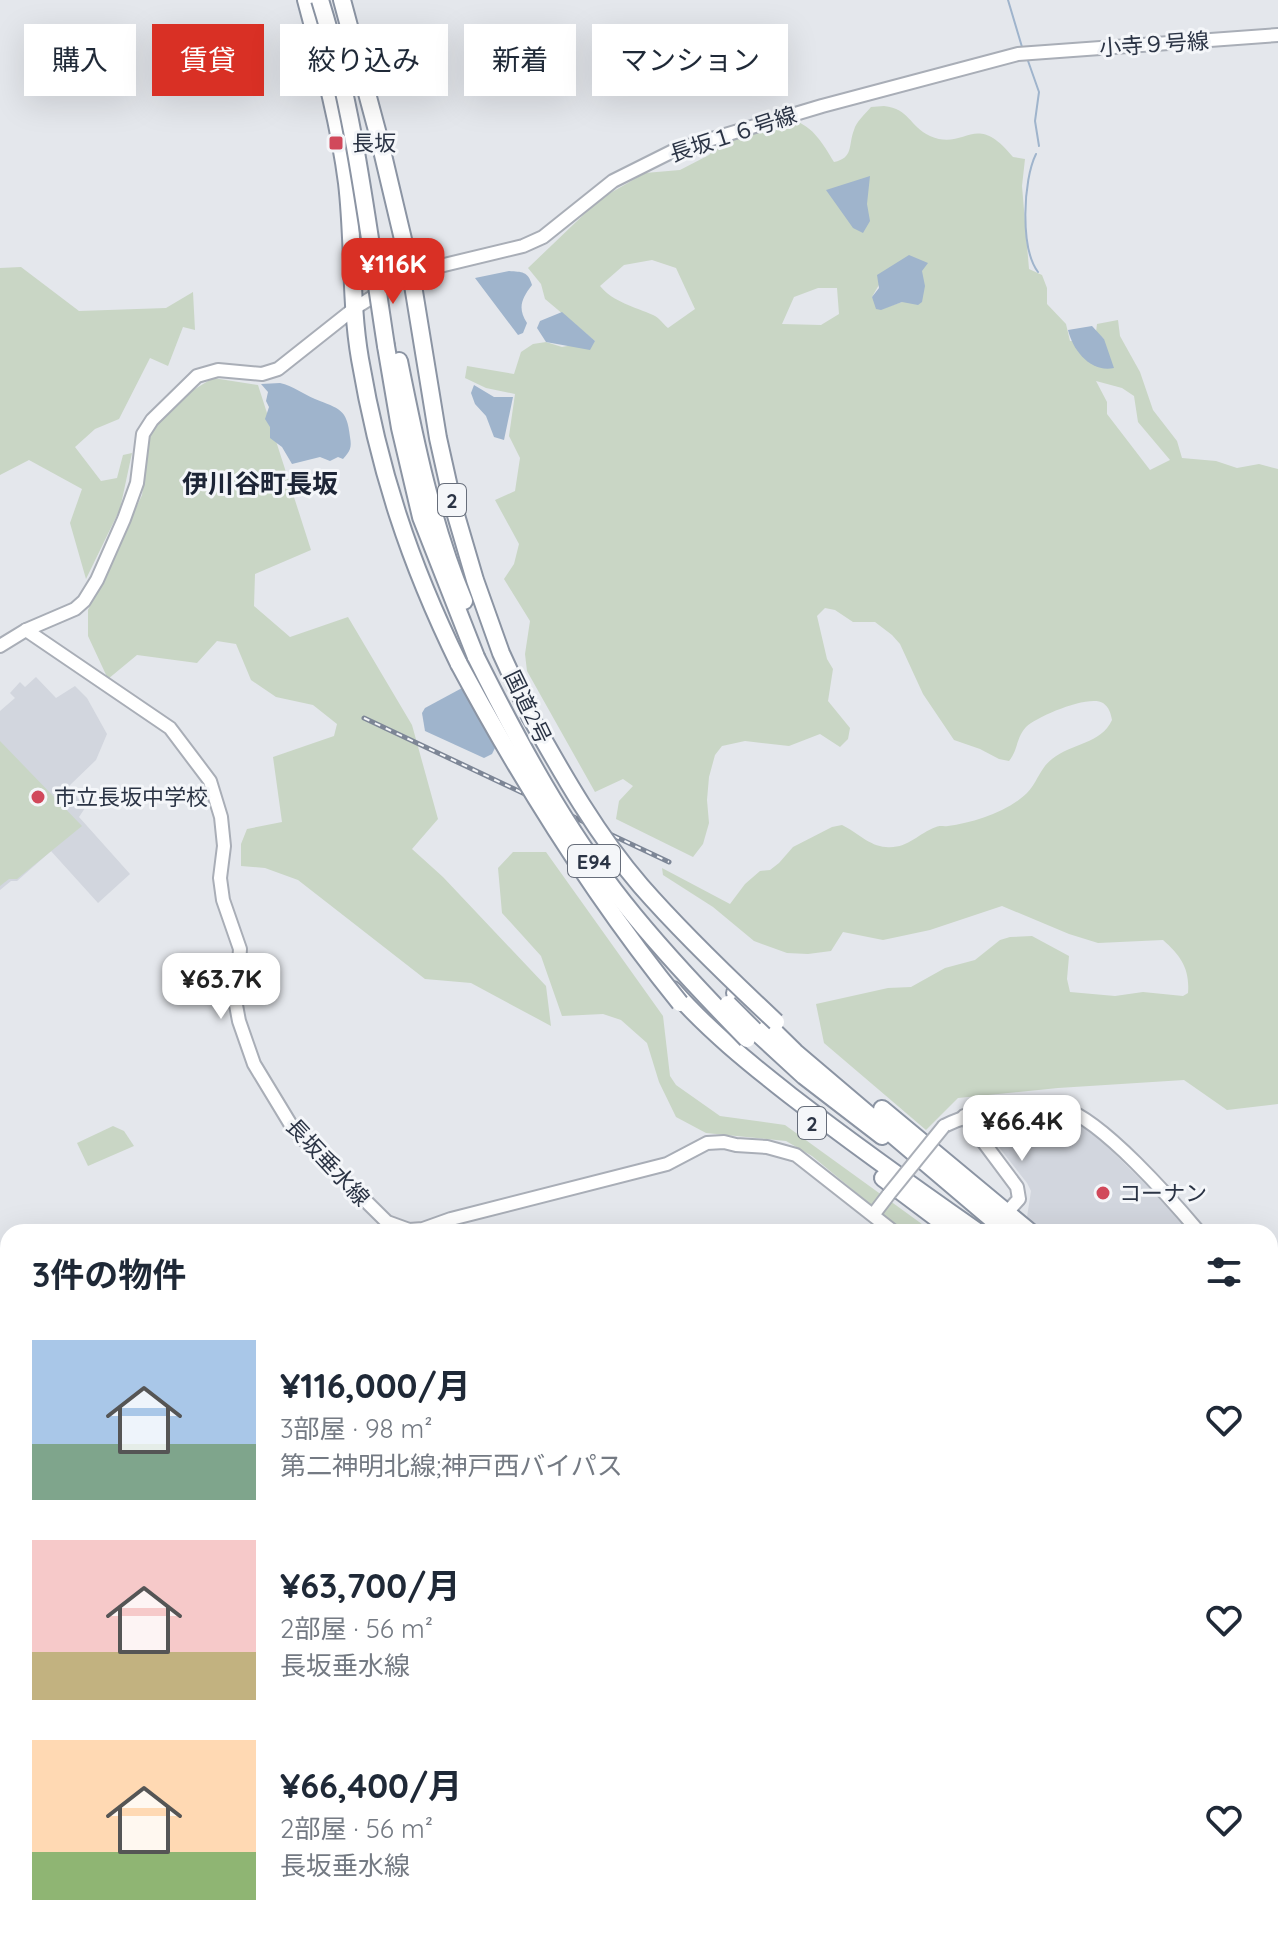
<!DOCTYPE html>
<html lang="ja">
<head>
<meta charset="utf-8">
<style>
	body { margin:0; font-family:Quicksand,"Noto Sans JP",sans-serif; background:#f6f6f7; color:#1f2937; height:100vh; display:flex; flex-direction:column; font-size:30px; white-space:nowrap }
	* { box-sizing:border-box; margin:0 }
	p { font-size:26px; color:#747a83 }
	.icon { flex:none; width:44px; height:44px; fill:none; stroke:currentColor; stroke-width:2; stroke-linecap:round; stroke-linejoin:round }
	.map { position:relative; flex:1; overflow:hidden }
	.side { position:absolute; left:0px; top:1224px; width:1278px; height:714px; display:flex; flex-direction:column; background:#fff; border-radius:24px 24px 0 0; box-shadow:0 8px 32px #0002 }
	.side>* { flex:none }
	.guide { position:absolute; left:24px; top:24px; width:800px; height:72px; display:flex; gap:16px }
	.price { position:absolute; translate:-50% -68px; padding:0 18px; border-radius:16px; background:#fff; color:#222; font-size:26px; line-height:52px; filter:drop-shadow(0 2px 4px #0008) }
	.price::after { content:''; position:absolute; left:50%; top:48px; width:24px; height:18px; margin-left:-12px; background:inherit; clip-path:polygon(0 0,100% 0,50% 100%) }
	.price.current { background:#d93025; color:#fff }
	ul { padding:0; list-style:none }
	li { display:flex; align-items:center; gap:24px; height:200px; padding:0 32px }
	li span { display:grid; place-items:center; flex:none; width:224px; height:160px; border-radius:0px; color:#555 }
	li>.icon { margin-inline-start:auto }
	span .icon { width:96px; height:96px; fill:#fffc; stroke-width:1 }
	li b { font-size:34px }
	h2 { display:flex; justify-content:space-between; align-items:center; height:96px; padding:0 32px; font-size:34px }
	.tag { padding:0 28px; border-radius:0px; background:#fff; box-shadow:0 8px 32px #0002; font-size:28px; line-height:72px }
	.tag.current { background:#d93025; color:#fff }
	.map>svg:first-child { display:block }
	.built { fill:#d2d6de }
	.green { fill:#c9d6c5; fill-rule:evenodd }
	.water { fill:#9fb4cc }
	.lines { fill:none; stroke-linecap:round; stroke-linejoin:round }
	.stream { stroke:#9fb4cc; stroke-width:2 }
	.secondary-casing { stroke:#a9aeb7; stroke-width:16 }
	.highway-casing { stroke:#8b94a3; stroke-width:20 }
	.secondary { stroke:#fff; stroke-width:12 }
	.highway { stroke:#fff; stroke-width:16 }
	.rail-casing { stroke:#7d8696; stroke-width:5 }
	.rail { stroke:#f4f6f9; stroke-width:2; stroke-dasharray:6; stroke-linecap:butt }
	.secondary-bridge-casing { stroke:#a9aeb7; stroke-width:16; stroke-linecap:butt }
	.highway-bridge-casing { stroke:#8b94a3; stroke-width:20; stroke-linecap:butt }
	.secondary-bridge { stroke:#fff; stroke-width:12 }
	.highway-bridge { stroke:#fff; stroke-width:16 }
	.poi-dot { fill:#d1495b; stroke:#f4f6f9; stroke-width:3 }
	.labels { text-anchor:middle; dominant-baseline:central; stroke-width:6; stroke-linejoin:round; paint-order:stroke }
	.shield { fill:#f4f6f9; stroke:#676e7b; stroke-width:2 }
	.shield-label { font-size:20px; font-weight:bold; fill:#2b3445 }
	.street-label { font-size:22px; fill:#2b3445; stroke:#f4f6f9 }
	.poi-label { font-size:22px; fill:#2b3445; stroke:#f4f6f9; text-anchor:start }
	.quarter-label { font-size:26px; font-weight:bold; fill:#1d2536; stroke:#f4f6f9 }
</style>
</head>
<body>
<div class="map">
<svg width="1278" height="1937" viewBox="0 0 1278 1937">
	<rect width="100%" height="100%" fill="#e4e7ec"/>
	<g class="built">
		<path d="M36 677 56 698 75 686 87 698 107 734 96 760 69 786 85 808 79 817 130 874 98 903 51 851 17 881H11L0 890V711L15 698 10 693 20 682 25 687Z"/>
		<path d="M1039 1112 1072 1119 1087 1127 1166 1204 1190 1232H1043L1027 1217 1031 1191 1027 1183 984 1128 987 1119Z"/>
		<path d="M1270 1333 1278 1343V1538L1270 1524Z"/>
		<path d="M1278 1770V1937H1209L1212 1930H1270V1775Z"/>
	</g>
	<g class="green">
		<path d="M884 106C910 109 909 126 930 136 966 152 974 109 1013 157L1025 159 1022 186 1029 269 1042 275 1047 288V304L1066 324 1070 341 1104 339 1096 332 1097 324 1118 320 1120 336 1140 372 1153 410 1177 441 1182 458 1216 461 1237 468 1259 464 1278 469V1104L1227 1110 1184 1080 1058 1088 958 1098 926 1130 824 1043 816 1004 888 988 911 987 945 968 975 960 1000 940 1010 937 1032 936 1069 956 1067 979 1070 992 1115 996 1143 992 1183 996 1188 993C1190 969 1181 956 1163 940L1098 943 1069 934 1002 906 930 930 883 940 843 932 831 951 808 954 787 953 754 941 713 907 663 875 662 868 730 904 745 884 760 871 770 870 779 863 793 847 832 827 842 825C857 832 869 846 886 847 908 849 917 834 936 827 941 825 943 827 948 826 973 823 1009 811 1027 793 1037 783 1040 768 1052 759 1072 743 1101 744 1112 720 1111 714 1109 707 1103 703 1090 694 1037 716 1026 727 1016 738 1018 750 1009 761L999 759 980 749 954 740 923 694 900 644 892 635 875 622H853L835 610 825 608 817 616 827 659 833 669 828 701 850 728 848 739 840 747 820 734 789 746 745 741 722 746 715 755 709 777 707 800 709 823 703 844 693 857 616 819 619 801 633 786 623 779 595 792 527 671 525 654 530 621 504 579 514 564 519 544 495 500 515 491 520 458 509 436 515 394 486 388 465 378 467 366 514 374 521 352 533 344 546 342 562 347 595 341 545 299 541 284 528 268 600 199 645 173 680 170 709 155 719 143 793 120C814 127 823 144 834 162 854 158 848 145 854 130 856 122 865 114 871 107ZM652 260 676 268 695 309 668 328C663 324 660 318 653 315 635 307 613 302 600 286L624 265ZM922 271 921 276 902 302 881 309 872 297 880 283ZM818 288H837L839 314 821 325 782 324 794 297ZM1096 381 1122 388 1134 396 1138 422 1170 460 1150 470 1107 414V402Z"/>
		<path d="M21 267 79 311 166 308 193 292 195 330 183 327 168 366 150 358 119 419 95 429 75 447 101 481 117 478 123 455 132 453 120 509 86 579 70 523 82 489 29 460 0 475V268Z"/>
		<path d="M213 378 258 385 311 550 255 574 254 606 290 637 348 617 412 725 438 819 412 849 443 877 546 986 551 1026 471 983 425 979 298 880 265 868 241 866V844L247 829 282 822 273 757 334 736 337 724 313 705 276 697 251 680 236 644 217 641 197 663 137 655 108 679 88 636V610L142 495 150 434 180 398Z"/>
		<path d="M0 741 82 826 17 879H9L0 886Z"/>
		<path d="M513 852H546L663 1016 670 1076 676 1085 720 1116 785 1125 933 1232H908L894 1224 812 1156 786 1141 706 1133 676 1117 659 1082 647 1043 621 1020 603 1014 562 1016 541 956 502 913 498 868Z"/>
		<path d="M113 1126 124 1131 134 1146 88 1166 77 1143Z"/>
		<path d="M1014 1930H1208L1205 1937H1003Z"/>
	</g>
	<g class="water">
		<path d="M870 176 867 204 870 221 863 233 853 228 826 190Z"/>
		<path d="M909 255 928 263 922 271 925 286 922 302 918 305 902 302 881 310 876 309 872 297 879 288 877 275Z"/>
		<path d="M509 271C522 272 528 271 532 285 522 298 517 308 527 323L523 333 518 335 475 278Z"/>
		<path d="M562 312 595 341 590 350 546 342 537 328 540 321Z"/>
		<path d="M1092 326 1104 339 1114 368C1091 373 1073 351 1068 330Z"/>
		<path d="M280 383C293 386 303 394 315 399 339 409 347 408 350 437 352 448 350 451 343 459L338 457 330 461 320 457 292 464 282 447 270 438V427L265 419 269 407 266 401 268 392 261 384Z"/>
		<path d="M474 385 494 397H513L504 440 494 437 486 416 475 404 471 393Z"/>
		<path d="M462 688 495 748 492 754 484 758 425 731 422 713 425 708Z"/>
	</g>
	<g class="lines">
		<g class="stream">
			<path d="M1008 0 1022 47"/>
			<path d="M1027 58 1039 92 1035 121 1039 146"/>
			<path d="M1036 154C1023 180 1020 248 1038 272"/>
			<path d="M0 1618 3 1591 8 1586"/>
			<path d="M0 1633V1630"/>
		</g>
		<defs>
			<g id="secondary">
				<path d="M26 630 170 728 210 781 221 817 224 846 220 878 223 900 240 949 236 1005 239 1021 254 1064 294 1130 387 1222 409 1230 423 1229 451 1219 667 1164 707 1143 724 1142 736 1145 767 1147 796 1155 894 1232"/>
				<path d="M0 646 26 630 75 609 84 601 97 580 124 519 137 483 143 434 152 420 197 376 218 370 262 374 278 369 355 308 411 273 523 246 543 237 613 181 675 150 822 106 1018 54 1278 35"/>
				<path d="M964 1116 1017 1187 1019 1199 1008 1211"/>
				<path d="M944 1126C964 1116 981 1113 1003 1110 1024 1107 1043 1103 1064 1109 1102 1120 1172 1200 1199 1232"/>
				<path d="M873 1215 889 1194"/>
				<path d="M1270 1319 1278 1329"/>
				<path d="M1270 1603 1278 1599"/>
				<path d="M0 1818V1850"/>
				<path d="M347 1930 350 1937"/>
				<path d="M375 1937 388 1930"/>
			</g>
			<g id="highway">
				<path d="M306 0C322 60 339 121 347 183 354 242 350 301 360 359 379 470 409 562 459 664"/>
				<path d="M342 0 379 138 411 273 438 438 453 505 475 580 501 653 530 716"/>
				<path d="M386 346 400 428 421 517 476 657"/>
				<path d="M399 361C415 441 432 525 464 601"/>
				<path d="M673 990C708 1030 749 1063 791 1096 852 1143 915 1188 978 1232"/>
				<path d="M735 993 795 1052 1007 1232"/>
				<path d="M754 1030 804 1076 882 1136"/>
				<path d="M882 1109 1030 1232"/>
				<path d="M883 1178 955 1232"/>
				<path d="M1270 1539 1278 1552"/>
				<path d="M1270 1613 1278 1629"/>
				<path d="M1270 1655 1278 1673"/>
				<path d="M1270 1724 1278 1741"/>
			</g>
		</defs>
		<use href="#secondary" class="secondary-casing"/>
		<use href="#highway" class="highway-casing"/>
		<use href="#secondary" class="secondary"/>
		<use href="#highway" class="highway"/>
		<defs>
			<path id="rail" d="M364 718 669 862"/>
		</defs>
		<use href="#rail" class="rail-casing"/>
		<use href="#rail" class="rail"/>
		<defs>
			<path id="secondary-bridge" d="M889 1194 944 1126"/>
			<g id="highway-bridge">
				<path d="M320 0C355 112 368 230 386 346"/>
				<path d="M476 657C519 743 564 827 624 903 662 951 704 995 747 1039"/>
				<path d="M459 664C523 783 594 897 680 1003"/>
				<path d="M530 716C563 775 597 835 641 886 683 934 729 978 776 1022"/>
				<path d="M728 1004 754 1030"/>
			</g>
		</defs>
		<use href="#secondary-bridge" class="secondary-bridge-casing"/>
		<use href="#highway-bridge" class="highway-bridge-casing"/>
		<use href="#secondary-bridge" class="secondary-bridge"/>
		<use href="#highway-bridge" class="highway-bridge"/>
	</g>
	<g class="poi-dot">
		<rect x="328" y="135" width="16" height="16" rx="4"/>
		<circle cx="38" cy="797" r="8"/>
		<circle cx="1103" cy="1193" r="8"/>
	</g>
	<g class="labels">
		<g class="shield">
			<rect x="438" y="484" width="28" height="32" rx="6"/>
			<rect x="568" y="845" width="52" height="32" rx="6"/>
			<rect x="798" y="1107" width="28" height="32" rx="6"/>
		</g>
		<g class="shield-label">
			<text x="452" y="500">2</text>
			<text x="594" y="861">E94</text>
			<text x="812" y="1123">2</text>
		</g>
		<g class="street-label">
			<text transform="translate(1154 44) rotate(-4)">小寺９号線</text>
			<text transform="translate(733 134) rotate(-18)">長坂１６号線</text>
			<text transform="translate(528 707) rotate(64)">国道2号</text>
			<text transform="translate(328 1162) rotate(47)">長坂垂水線</text>
		</g>
		<g class="poi-label">
			<text x="352" y="143">長坂</text>
			<text x="54" y="797">市立長坂中学校</text>
			<text x="1119" y="1193">コーナン</text>
		</g>
		<g class="quarter-label">
			<text x="260" y="483">伊川谷町長坂</text>
		</g>
	</g>
</svg>
<b class="price current" style="left:393px;top:306px">¥116K</b>
<b class="price" style="left:221px;top:1021px">¥63.7K</b>
<b class="price" style="left:1022px;top:1163px">¥66.4K</b>
<div class="guide">
<a class="tag">購入</a>
<a class="tag current">賃貸</a>
<a class="tag">絞り込み</a>
<a class="tag">新着</a>
<a class="tag">マンション</a>
</div>
<section class="side">
<h2>3件の物件<svg class="icon" aria-label="filters" viewBox="0 0 24 24"><path d="M4 7h16M4 17h16"/><circle cx="9" cy="7" r="2"/><circle cx="15" cy="17" r="2"/></svg></h2>
<ul>
<li><span style="background:linear-gradient(#a9c7e8 65%,#7fa58c 0)"><svg class="icon" aria-label="home" viewBox="0 0 24 24"><path d="M3 11l9-7 9 7M6 9v11h12V9"/></svg></span><div><b>¥116,000/月</b><p>3部屋 · 98 m²</p><p>第二神明北線;神戸西バイパス</p></div><svg class="icon" aria-label="heart" viewBox="0 0 24 24"><path d="M12 20l-8-8c-3-5 5-10 8-4 3-6 11-1 8 4z"/></svg></li>
<li><span style="background:linear-gradient(#f6c9c9 70%,#c2b280 0)"><svg class="icon" aria-label="home" viewBox="0 0 24 24"><path d="M3 11l9-7 9 7M6 9v11h12V9"/></svg></span><div><b>¥63,700/月</b><p>2部屋 · 56 m²</p><p>長坂垂水線</p></div><svg class="icon" aria-label="heart" viewBox="0 0 24 24"><path d="M12 20l-8-8c-3-5 5-10 8-4 3-6 11-1 8 4z"/></svg></li>
<li><span style="background:linear-gradient(#ffd9b3 70%,#8fb573 0)"><svg class="icon" aria-label="home" viewBox="0 0 24 24"><path d="M3 11l9-7 9 7M6 9v11h12V9"/></svg></span><div><b>¥66,400/月</b><p>2部屋 · 56 m²</p><p>長坂垂水線</p></div><svg class="icon" aria-label="heart" viewBox="0 0 24 24"><path d="M12 20l-8-8c-3-5 5-10 8-4 3-6 11-1 8 4z"/></svg></li>
</ul>
</section>
</div>
</body>
</html>
